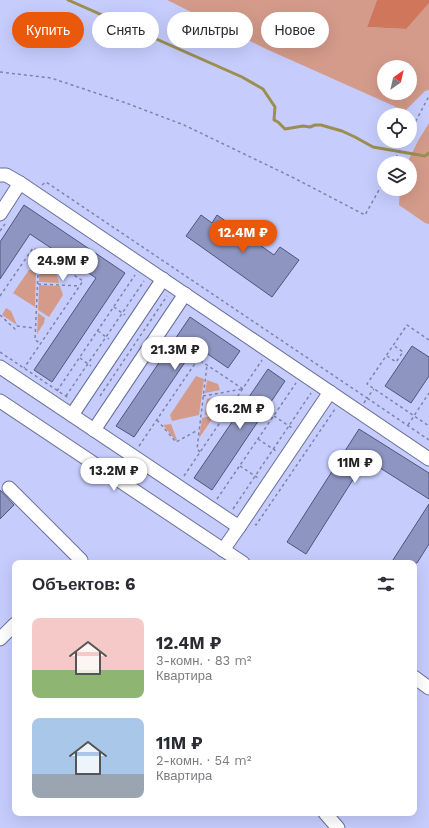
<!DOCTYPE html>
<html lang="ru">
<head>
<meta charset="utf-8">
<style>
	body { margin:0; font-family:"Work Sans",sans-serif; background:#f2f2f3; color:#2b2b33; height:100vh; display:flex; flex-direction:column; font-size:15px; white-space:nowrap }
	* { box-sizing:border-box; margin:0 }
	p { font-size:13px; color:#7c7c81 }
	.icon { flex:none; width:22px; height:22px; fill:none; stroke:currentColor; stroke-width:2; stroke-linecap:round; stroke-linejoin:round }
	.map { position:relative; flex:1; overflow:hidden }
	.details { position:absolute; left:12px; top:560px; width:405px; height:256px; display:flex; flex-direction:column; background:#fff; border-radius:8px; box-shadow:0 4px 16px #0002 }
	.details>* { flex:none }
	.guide { position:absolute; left:12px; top:12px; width:405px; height:36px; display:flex; gap:8px }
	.needle { width:26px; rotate:34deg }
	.controls { position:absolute; left:377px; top:60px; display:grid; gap:8px }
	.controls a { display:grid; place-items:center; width:40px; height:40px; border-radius:50%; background:#fff; box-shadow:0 4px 16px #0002; font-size:20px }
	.price { position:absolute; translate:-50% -34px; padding:0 9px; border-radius:14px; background:#fff; color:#222; font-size:13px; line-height:26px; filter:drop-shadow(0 1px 2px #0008) }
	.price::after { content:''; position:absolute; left:50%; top:24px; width:12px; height:9px; margin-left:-6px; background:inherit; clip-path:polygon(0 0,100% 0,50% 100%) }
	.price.active { background:#ea580c; color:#fff }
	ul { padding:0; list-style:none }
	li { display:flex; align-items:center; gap:12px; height:100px; padding:0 20px }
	li span { display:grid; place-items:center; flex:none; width:112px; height:80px; border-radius:8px; color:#555 }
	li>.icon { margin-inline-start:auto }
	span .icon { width:48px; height:48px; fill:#fffc; stroke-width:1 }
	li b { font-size:17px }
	h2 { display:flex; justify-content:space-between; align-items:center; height:48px; padding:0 20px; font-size:17px }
	.pill { padding:0 14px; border-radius:18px; background:#fff; box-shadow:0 4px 16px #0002; font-size:14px; line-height:36px }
	.pill.active { background:#ea580c; color:#fff }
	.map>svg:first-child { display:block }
	.green { fill:#d49b8a; fill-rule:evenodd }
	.forest { fill:#d0775b }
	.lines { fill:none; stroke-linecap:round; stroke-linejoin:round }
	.stream { stroke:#9b8e50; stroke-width:3 }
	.building { fill:#8e95c1; stroke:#50557e }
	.minor-casing { stroke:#696f9a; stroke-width:15 }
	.path { stroke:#7f84a6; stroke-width:1.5; stroke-dasharray:3 3; stroke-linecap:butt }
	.minor { stroke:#fff; stroke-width:13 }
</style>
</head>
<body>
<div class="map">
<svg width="429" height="828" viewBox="0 0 429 828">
	<rect width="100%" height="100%" fill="#c6cdfd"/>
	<g class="green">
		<path d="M167 0H377L367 27 405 29 429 3V90L425 91 405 111 264 48ZM384 67H410V93H384Z"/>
		<path d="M429 123V224L425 223 399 205 400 189H410V163H407L418 141Z"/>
		<path d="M39 268H49L56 273 59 283 39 282Z"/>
		<path d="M29 270H36L35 307 13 293Z"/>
		<path d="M39 285 60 286 63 295 49 317 38 310Z"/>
		<path d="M6 308 11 311 17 325 2 315Z"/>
		<path d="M38 313 45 318 44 323 37 334Z"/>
		<path d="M196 376 204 379 199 415 172 421 170 415Z"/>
		<path d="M207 380 218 384 220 390 205 393Z"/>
		<path d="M222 396 224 403 218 412 205 415 207 399Z"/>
		<path d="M215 415 199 438 202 418Z"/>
		<path d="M171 424 177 440 176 441 163 425Z"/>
	</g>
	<path class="forest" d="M377 0H429V3L406 29 367 27Z"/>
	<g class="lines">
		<path class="stream" d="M68 0 242 77 263 89 275 107 274 120 278 122 285 129 303 126 310 127 315 125H321L342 131 355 137 373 147 425 156 429 153"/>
	</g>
	<g class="building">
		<path d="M24 205 125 273 52 382 34 370 96 278 30 234 0 279V242Z"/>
		<path d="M201 215 212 223 217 215 274 255 280 247 299 260 272 297 186 236Z"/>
		<path d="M190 317 240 351 228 368 196 346 134 437 116 426Z"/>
		<path d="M412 346 429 357V376L411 403 385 386Z"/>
		<path d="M268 369 285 381 212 490 194 478Z"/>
		<path d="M359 429 429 473V499L366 459 306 554 287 542Z"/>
		<path d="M0 490 14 505 0 519Z"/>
		<path d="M429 504V544L417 563H391Z"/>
	</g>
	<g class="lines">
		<defs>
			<g id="minor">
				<path d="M0 175H6L20 183"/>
				<path d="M0 214 20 183 429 459"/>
				<path d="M0 367 239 527 330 392"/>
				<path d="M0 401 243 563"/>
				<path d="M72 415 163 279"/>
				<path d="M94 430 185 294"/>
				<path d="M9 488 81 560 78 563"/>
				<path d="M223 550 239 527"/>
				<path d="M0 639 15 624"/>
				<path d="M414 677 429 688"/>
				<path d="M325 813 338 828"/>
			</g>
		</defs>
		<use href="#minor" class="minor-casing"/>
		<g class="path">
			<path d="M0 72 51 78 126 103 184 125 294 178 365 215 384 181"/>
			<path d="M410 132 429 96"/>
			<path d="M393 163 405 141"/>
			<path d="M42 185 46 182 367 398 374 389"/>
			<path d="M0 231 5 224"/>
			<path d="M39 251 35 340 40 343"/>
			<path d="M38 284 80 286"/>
			<path d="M0 296 33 248 83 281 24 368"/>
			<path d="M114 307 125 315"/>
			<path d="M0 315 15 329 17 326 35 328"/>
			<path d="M98 331 109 339"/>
			<path d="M429 340 407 325 367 384 429 426"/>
			<path d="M0 352 70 399"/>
			<path d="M387 356 396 362 403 352 393 345"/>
			<path d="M80 358 91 366"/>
			<path d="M57 391 135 275"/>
			<path d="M66 396 144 281"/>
			<path d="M100 396 167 296"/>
			<path d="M203 396 243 389"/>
			<path d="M364 403 367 398 429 440"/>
			<path d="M274 416 292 428"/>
			<path d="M157 420 176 442 198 430"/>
			<path d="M408 425 429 393"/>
			<path d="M258 439 276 451"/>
			<path d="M139 446 198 359 243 389"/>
			<path d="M200 452 197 449 207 365"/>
			<path d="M240 466 258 478"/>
			<path d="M184 476 262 360"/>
			<path d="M217 499 296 383"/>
			<path d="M233 509 311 393"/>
			<path d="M255 524 256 525 335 409"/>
		</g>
		<use href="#minor" class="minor"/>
	</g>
</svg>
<div class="controls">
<a><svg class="needle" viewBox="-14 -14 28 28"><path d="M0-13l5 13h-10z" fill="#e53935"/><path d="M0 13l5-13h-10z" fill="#7c7c81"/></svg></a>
<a><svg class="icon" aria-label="locate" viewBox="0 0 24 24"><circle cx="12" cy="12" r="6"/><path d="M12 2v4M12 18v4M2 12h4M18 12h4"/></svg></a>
<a><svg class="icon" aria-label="layers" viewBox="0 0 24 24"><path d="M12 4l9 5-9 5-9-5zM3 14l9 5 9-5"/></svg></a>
</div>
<b class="price active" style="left:243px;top:254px">12.4M ₽</b>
<b class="price" style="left:63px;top:282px">24.9M ₽</b>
<b class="price" style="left:175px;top:371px">21.3M ₽</b>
<b class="price" style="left:240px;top:430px">16.2M ₽</b>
<b class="price" style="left:355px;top:484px">11M ₽</b>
<b class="price" style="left:114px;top:492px">13.2M ₽</b>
<div class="guide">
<a class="pill active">Купить</a>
<a class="pill">Снять</a>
<a class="pill">Фильтры</a>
<a class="pill">Новое</a>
</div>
<section class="details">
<h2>Объектов: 6<svg class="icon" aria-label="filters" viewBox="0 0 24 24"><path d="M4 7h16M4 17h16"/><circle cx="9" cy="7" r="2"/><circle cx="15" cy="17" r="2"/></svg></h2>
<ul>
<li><span style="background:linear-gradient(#f6c9c9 65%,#8fb573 0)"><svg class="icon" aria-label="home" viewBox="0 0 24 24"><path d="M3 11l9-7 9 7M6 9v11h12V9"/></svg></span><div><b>12.4M ₽</b><p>3-комн. · 83 m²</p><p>Квартира</p></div></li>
<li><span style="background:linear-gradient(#a9c7e8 70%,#9aa5b1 0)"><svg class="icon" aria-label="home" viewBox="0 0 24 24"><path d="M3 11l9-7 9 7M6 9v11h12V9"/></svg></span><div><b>11M ₽</b><p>2-комн. · 54 m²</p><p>Квартира</p></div></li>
</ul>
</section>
</div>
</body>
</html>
